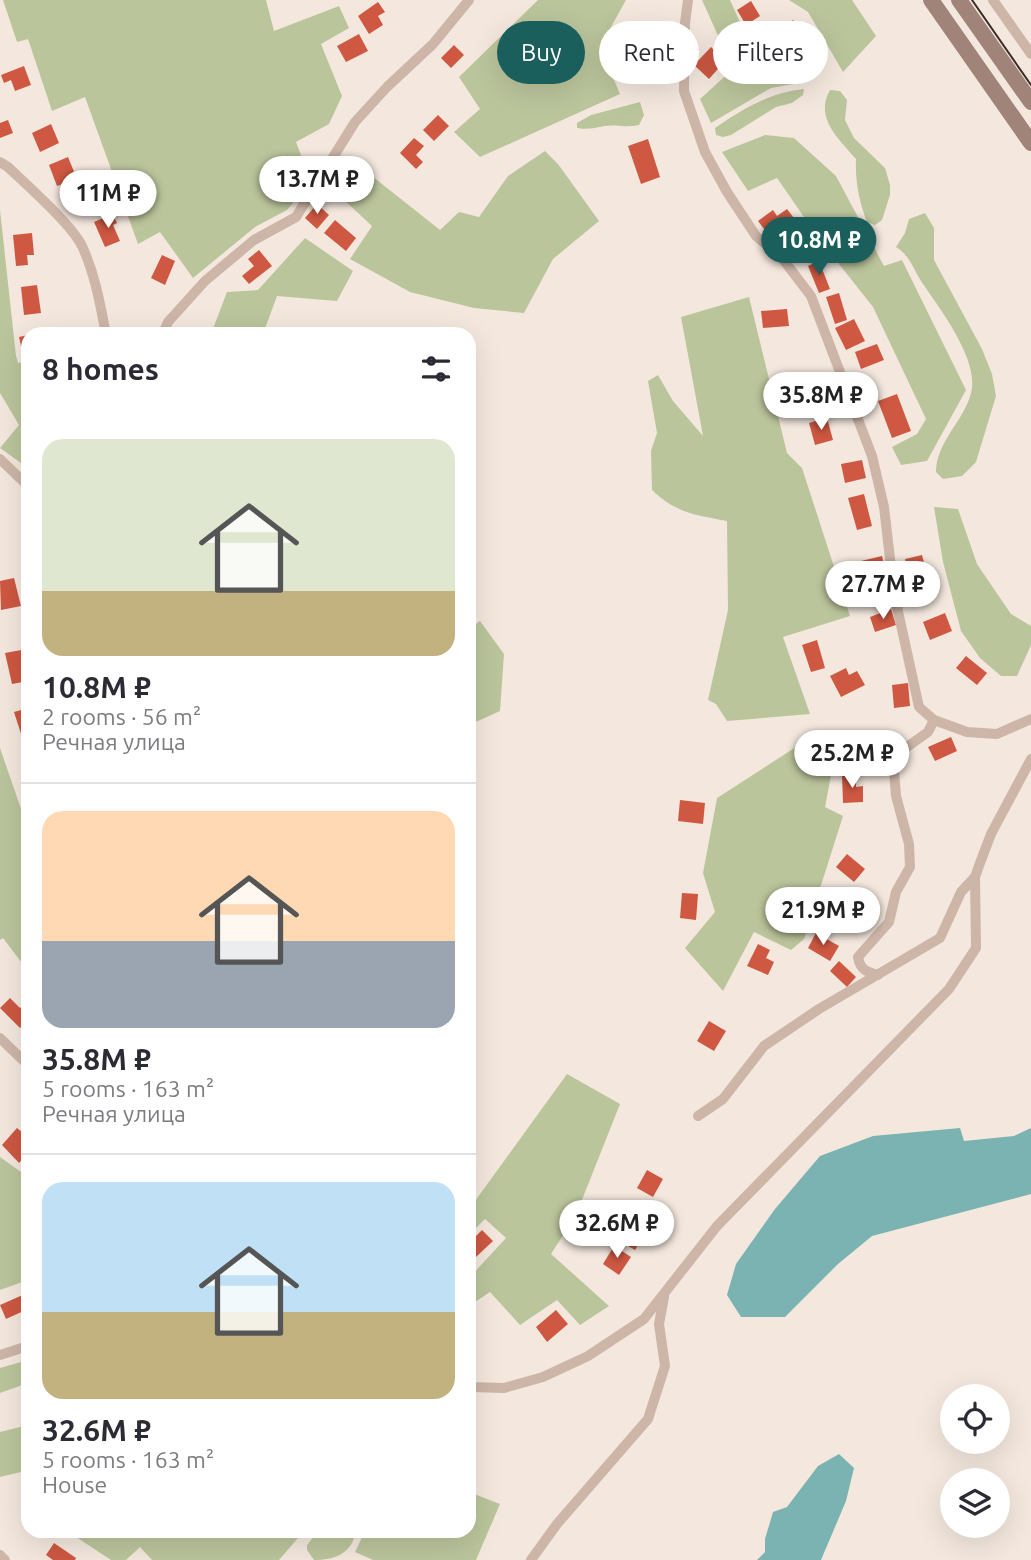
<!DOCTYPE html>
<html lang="en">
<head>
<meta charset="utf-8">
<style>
	body { margin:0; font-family:Ubuntu,sans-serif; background:#f7f7f7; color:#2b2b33; height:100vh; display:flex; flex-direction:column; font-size:26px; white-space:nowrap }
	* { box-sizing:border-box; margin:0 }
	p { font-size:23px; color:#7c7c81 }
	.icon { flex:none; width:38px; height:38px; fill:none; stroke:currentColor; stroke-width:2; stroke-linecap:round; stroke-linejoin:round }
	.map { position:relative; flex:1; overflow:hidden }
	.sheet { position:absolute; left:21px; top:327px; width:455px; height:1211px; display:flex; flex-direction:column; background:#fff; border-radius:21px; box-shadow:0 7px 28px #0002 }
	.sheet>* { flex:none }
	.hud { position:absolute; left:497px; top:21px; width:429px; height:63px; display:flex; gap:14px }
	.controls { position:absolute; left:940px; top:1384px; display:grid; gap:14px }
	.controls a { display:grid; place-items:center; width:70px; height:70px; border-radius:50%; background:#fff; box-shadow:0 7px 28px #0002; font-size:35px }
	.price { position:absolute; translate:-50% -60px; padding:0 16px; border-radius:24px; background:#fff; color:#222; font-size:23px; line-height:46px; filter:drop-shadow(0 2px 4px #0008) }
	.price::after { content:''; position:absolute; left:50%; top:42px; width:21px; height:16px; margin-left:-10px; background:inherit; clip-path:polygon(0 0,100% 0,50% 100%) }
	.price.selected { background:#1b5f5d; color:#fff }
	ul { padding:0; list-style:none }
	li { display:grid; align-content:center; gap:14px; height:371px; padding:0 21px }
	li+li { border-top:2px solid #e1e1e2 }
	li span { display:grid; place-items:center; height:217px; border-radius:21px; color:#555 }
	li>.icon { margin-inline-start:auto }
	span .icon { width:126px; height:126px; fill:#fffc; stroke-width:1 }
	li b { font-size:30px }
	h2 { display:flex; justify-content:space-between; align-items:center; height:84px; padding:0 21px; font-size:30px }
	.chip { padding:0 24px; border-radius:32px; background:#fff; box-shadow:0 7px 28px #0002; font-size:24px; line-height:63px }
	.chip.selected { background:#1b5f5d; color:#fff }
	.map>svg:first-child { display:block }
	.green { fill:#bbc59c }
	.water { fill:#7ab3b1 }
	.building { fill:#ce5842 }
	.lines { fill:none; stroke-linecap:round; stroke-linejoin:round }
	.street { stroke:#cdb6a8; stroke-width:10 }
	.secondary { stroke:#a18479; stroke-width:16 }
	.tram { stroke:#3a2d29; stroke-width:2 }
</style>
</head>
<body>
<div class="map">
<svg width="1031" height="1560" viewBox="0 0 1031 1560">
	<rect width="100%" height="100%" fill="#f4e8de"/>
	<g class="green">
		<path d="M3 0H266L274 31 339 6 349 28 321 44 342 96 329 124 296 142 311 181 287 210 255 227 193 278 160 232 138 244 85 97 52 111 28 39 17 42Z"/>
		<path d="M538 0H626L600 47 620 94 480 157 454 132 480 109 459 77Z"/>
		<path d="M702 0H730L749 42 776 35 804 82 771 88 711 123 700 99 733 69Z"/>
		<path d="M789 0H852L876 36 843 72 808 12Z"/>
		<path d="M804 89 803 95 792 103 776 107 731 135 723 137 716 135 715 128C742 109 771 92 804 89Z"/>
		<path d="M830 90 840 91 847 100 845 120 854 138 885 168 890 185V195L882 220 875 225 867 222C859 201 855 181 856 159 839 139 814 118 830 90Z"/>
		<path d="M640 102 644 115 639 125C627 128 616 124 605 126 594 128 588 130 577 128V123L591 115Z"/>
		<path d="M765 135 794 138 836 176 884 266 902 260 966 390 927 461 901 465 892 447 917 434 926 419 873 307 820 240 777 178 748 191 722 152Z"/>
		<path d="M545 151 558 164 599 221 553 259 524 313 474 308 410 292 350 259 372 226 330 187 348 157 440 230 459 212 479 217 508 176Z"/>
		<path d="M0 210 16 356 18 363 28 361V468L0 448 19 425 0 393Z"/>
		<path d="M925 213 934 228V260L982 349 992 374 996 396 976 462 962 476 943 479 936 472C936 442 964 421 971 393 980 360 939 308 921 281 913 268 910 256 896 247L905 233 909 219Z"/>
		<path d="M305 238 353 271 337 301 277 296 263 334H211L227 292 258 290Z"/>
		<path d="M749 297 787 453 802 468 850 616 783 637 810 714 727 721 716 704 708 700 728 610 727 521C695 515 676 513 652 490L651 451 657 433 648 381 658 375 673 401 703 436 681 317Z"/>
		<path d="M934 507 958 509 977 564 1011 614 1031 626V645L1017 676H1001L980 658 961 631 943 562Z"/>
		<path d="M480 621 504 654 500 711 469 725V629Z"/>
		<path d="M813 736 833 765 825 807 843 816 804 939 791 950 754 932 723 991 685 948 715 912 703 873 717 798Z"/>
		<path d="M0 748 28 829V971L3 938 0 940Z"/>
		<path d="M567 1074 620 1104 576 1215 551 1254 609 1306 580 1325 557 1300 520 1325 490 1292 469 1306V1278L506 1238 485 1219 469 1235V1197L475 1201Z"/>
		<path d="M0 1157 28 1177V1280L0 1290Z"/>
		<path d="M28 1360V1383L0 1393V1368Z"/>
		<path d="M28 1425V1467L21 1472 0 1477V1432Z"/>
		<path d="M469 1492 500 1504 476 1560H373L355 1552 365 1531H469Z"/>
		<path d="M67 1531H304L279 1560H152L140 1547 126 1560H111Z"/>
		<path d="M318 1531H356C352 1554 334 1560 314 1560L307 1550V1545Z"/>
	</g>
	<g class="water">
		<path d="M960 1128 964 1141 1014 1136 1031 1128V1194L872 1236 838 1264 785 1317H741L727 1295 736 1264 775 1209 820 1156 873 1136Z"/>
		<path d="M839 1454 854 1468 846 1501 821 1560H757L765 1552V1539L773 1512 787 1507 818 1466Z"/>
	</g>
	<g class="building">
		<path d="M751 1 760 16 746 25 737 10Z"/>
		<path d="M378 2 385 12 378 16 383 25 369 34 358 16Z"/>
		<path d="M793 20 804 33 811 28 821 40 803 55 782 30Z"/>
		<path d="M624 26 646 31 641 55 618 50Z"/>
		<path d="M359 34 368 51 346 62 337 46Z"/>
		<path d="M454 45 464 55 451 68 441 58Z"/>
		<path d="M711 47 725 61 709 79 694 65Z"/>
		<path d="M24 66 31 85 15 91 11 80 4 83 1 75Z"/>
		<path d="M438 115 449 126 434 141 423 130Z"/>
		<path d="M8 120 13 133 0 138V123Z"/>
		<path d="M51 124 59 143 40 152 32 133Z"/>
		<path d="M414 138 424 146 416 155 423 162 416 169 400 153Z"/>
		<path d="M648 139 660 177 641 184 628 146Z"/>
		<path d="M68 157 77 179 57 186 49 165Z"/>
		<path d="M317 204 329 215 317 229 305 218Z"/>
		<path d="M787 209 797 222 773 241 758 221 773 210 777 216Z"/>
		<path d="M113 214 117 223 113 225 120 241 105 247 94 222Z"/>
		<path d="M335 220 356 238 346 251 324 233Z"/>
		<path d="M32 233 34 255H27L28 265 16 266 13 235Z"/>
		<path d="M259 250 272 266 249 284 242 276 254 266 248 259Z"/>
		<path d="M162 255 175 261 165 285 151 278Z"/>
		<path d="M819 261 830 289 819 293 808 266Z"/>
		<path d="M37 285 41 313 24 315 21 287Z"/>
		<path d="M839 293 847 320 835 324 826 297Z"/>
		<path d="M787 309 789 326 763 328 761 311Z"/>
		<path d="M854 319 865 341 846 350 835 328Z"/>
		<path d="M28 335V354L23 355 19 337Z"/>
		<path d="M877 344 884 360 861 369 855 352Z"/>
		<path d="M829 379 831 402 816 404 814 381Z"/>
		<path d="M897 394 911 431 892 438 878 401Z"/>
		<path d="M827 418 833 440 815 445 809 423Z"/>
		<path d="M862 460 866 478 845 483 841 464Z"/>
		<path d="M864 494 872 526 857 530 848 498Z"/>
		<path d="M922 555 928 578 911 583 905 559Z"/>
		<path d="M882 556 888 581 867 586 861 561Z"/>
		<path d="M14 578 21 606 1 610 0 581Z"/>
		<path d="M891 609 896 625 875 632 870 617Z"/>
		<path d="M945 613 952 631 930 640 923 622Z"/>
		<path d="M817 640 825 668 811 672 802 645Z"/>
		<path d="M27 649 28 681 12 684 5 653Z"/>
		<path d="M966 656 987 673 977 685 956 668Z"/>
		<path d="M846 668 849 675 857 671 865 685 841 697 830 676Z"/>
		<path d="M908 683 910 706 894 708 892 685Z"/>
		<path d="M28 708V736L22 737 14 712Z"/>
		<path d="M951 737 957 751 935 761 928 747Z"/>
		<path d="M842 775H856V787L863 786V802L843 803Z"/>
		<path d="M680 800 705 803 703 824 678 821Z"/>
		<path d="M847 854 865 869 854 882 836 867Z"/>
		<path d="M682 893 698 894 696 920 680 918Z"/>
		<path d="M816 933 839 946 830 961 808 948Z"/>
		<path d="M758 944 770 950 766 958 774 962 768 975 747 966Z"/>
		<path d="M839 961 856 977 847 987 830 971Z"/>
		<path d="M10 998 20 1008 26 1002 28 1004V1020L20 1028 0 1008Z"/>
		<path d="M709 1021 726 1031 714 1051 697 1041Z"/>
		<path d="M17 1128 28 1137V1153L19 1163 2 1145Z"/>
		<path d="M647 1170 663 1179 653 1197 637 1188Z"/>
		<path d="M629 1222 646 1232 635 1250 618 1240Z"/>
		<path d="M482 1230 493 1241 476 1257 469 1249V1243Z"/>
		<path d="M614 1246 631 1257 619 1275 603 1264Z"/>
		<path d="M25 1294 28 1309 6 1319 0 1305Z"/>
		<path d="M556 1310 568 1324 547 1342 536 1327Z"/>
		<path d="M54 1543 76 1558 75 1560H53L46 1555Z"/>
	</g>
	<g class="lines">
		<g class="street">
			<path d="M688 0 685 23 684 91 705 152 727 192 756 236 782 258 811 296 872 456 884 507 894 593 919 707 934 720 967 732 997 734 1031 719"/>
			<path d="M993 0 1031 54"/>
			<path d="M0 162 8 167C27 185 71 224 82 246 95 274 100 304 106 334"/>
			<path d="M163 334 168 322 205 281 254 240 296 217 355 122 387 87 433 44 469 0"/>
			<path d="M0 459 28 486"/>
			<path d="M878 975C867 972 860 970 858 957L889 922 896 892 910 867 909 844 896 796 894 771 900 752 928 732 934 720"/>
			<path d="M0 1038 28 1065"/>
			<path d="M698 1116 723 1099 764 1046 819 1009 940 938 961 892 975 877"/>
			<path d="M0 1355 28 1346"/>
			<path d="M469 1387 504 1388 543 1377 588 1356 644 1319 717 1226 949 989 976 948 975 877 980 863 991 834 1031 759"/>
			<path d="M0 1555 5 1560"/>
			<path d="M531 1560 557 1524 648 1419 665 1366 659 1324 664 1297"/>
		</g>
		<g class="secondary">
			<path d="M931 0 1031 143"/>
			<path d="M959 0 1031 102"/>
		</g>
		<path class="tram" d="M972 0 1031 85"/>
	</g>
</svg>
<div class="controls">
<a><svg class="icon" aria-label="locate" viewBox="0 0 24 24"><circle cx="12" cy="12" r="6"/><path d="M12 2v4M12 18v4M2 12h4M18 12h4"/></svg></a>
<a><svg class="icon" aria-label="layers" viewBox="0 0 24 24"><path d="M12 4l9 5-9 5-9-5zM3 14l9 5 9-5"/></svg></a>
</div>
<b class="price" style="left:317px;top:216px">13.7M ₽</b>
<b class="price" style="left:108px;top:230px">11M ₽</b>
<b class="price selected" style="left:819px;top:277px">10.8M ₽</b>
<b class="price" style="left:821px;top:432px">35.8M ₽</b>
<b class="price" style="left:883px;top:621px">27.7M ₽</b>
<b class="price" style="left:852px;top:790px">25.2M ₽</b>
<b class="price" style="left:823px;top:947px">21.9M ₽</b>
<b class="price" style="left:617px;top:1260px">32.6M ₽</b>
<div class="hud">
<a class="chip selected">Buy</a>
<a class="chip">Rent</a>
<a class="chip">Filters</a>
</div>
<section class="sheet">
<h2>8 homes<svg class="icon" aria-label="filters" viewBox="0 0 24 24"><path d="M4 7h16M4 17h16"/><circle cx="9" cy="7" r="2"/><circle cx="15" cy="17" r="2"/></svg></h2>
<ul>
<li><span style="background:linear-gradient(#dfe7d0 70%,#c2b280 0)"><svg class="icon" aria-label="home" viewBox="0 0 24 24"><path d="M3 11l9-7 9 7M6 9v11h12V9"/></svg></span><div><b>10.8M ₽</b><p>2 rooms · 56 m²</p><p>Речная улица</p></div></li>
<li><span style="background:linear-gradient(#ffd9b3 60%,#9aa5b1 0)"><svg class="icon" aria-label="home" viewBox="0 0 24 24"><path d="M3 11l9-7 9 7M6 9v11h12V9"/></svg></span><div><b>35.8M ₽</b><p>5 rooms · 163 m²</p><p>Речная улица</p></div></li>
<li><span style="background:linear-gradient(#bfe0f5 60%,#c2b280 0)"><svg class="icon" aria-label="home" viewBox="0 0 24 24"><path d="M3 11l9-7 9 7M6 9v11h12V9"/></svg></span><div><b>32.6M ₽</b><p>5 rooms · 163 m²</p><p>House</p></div></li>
</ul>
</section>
</div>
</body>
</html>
